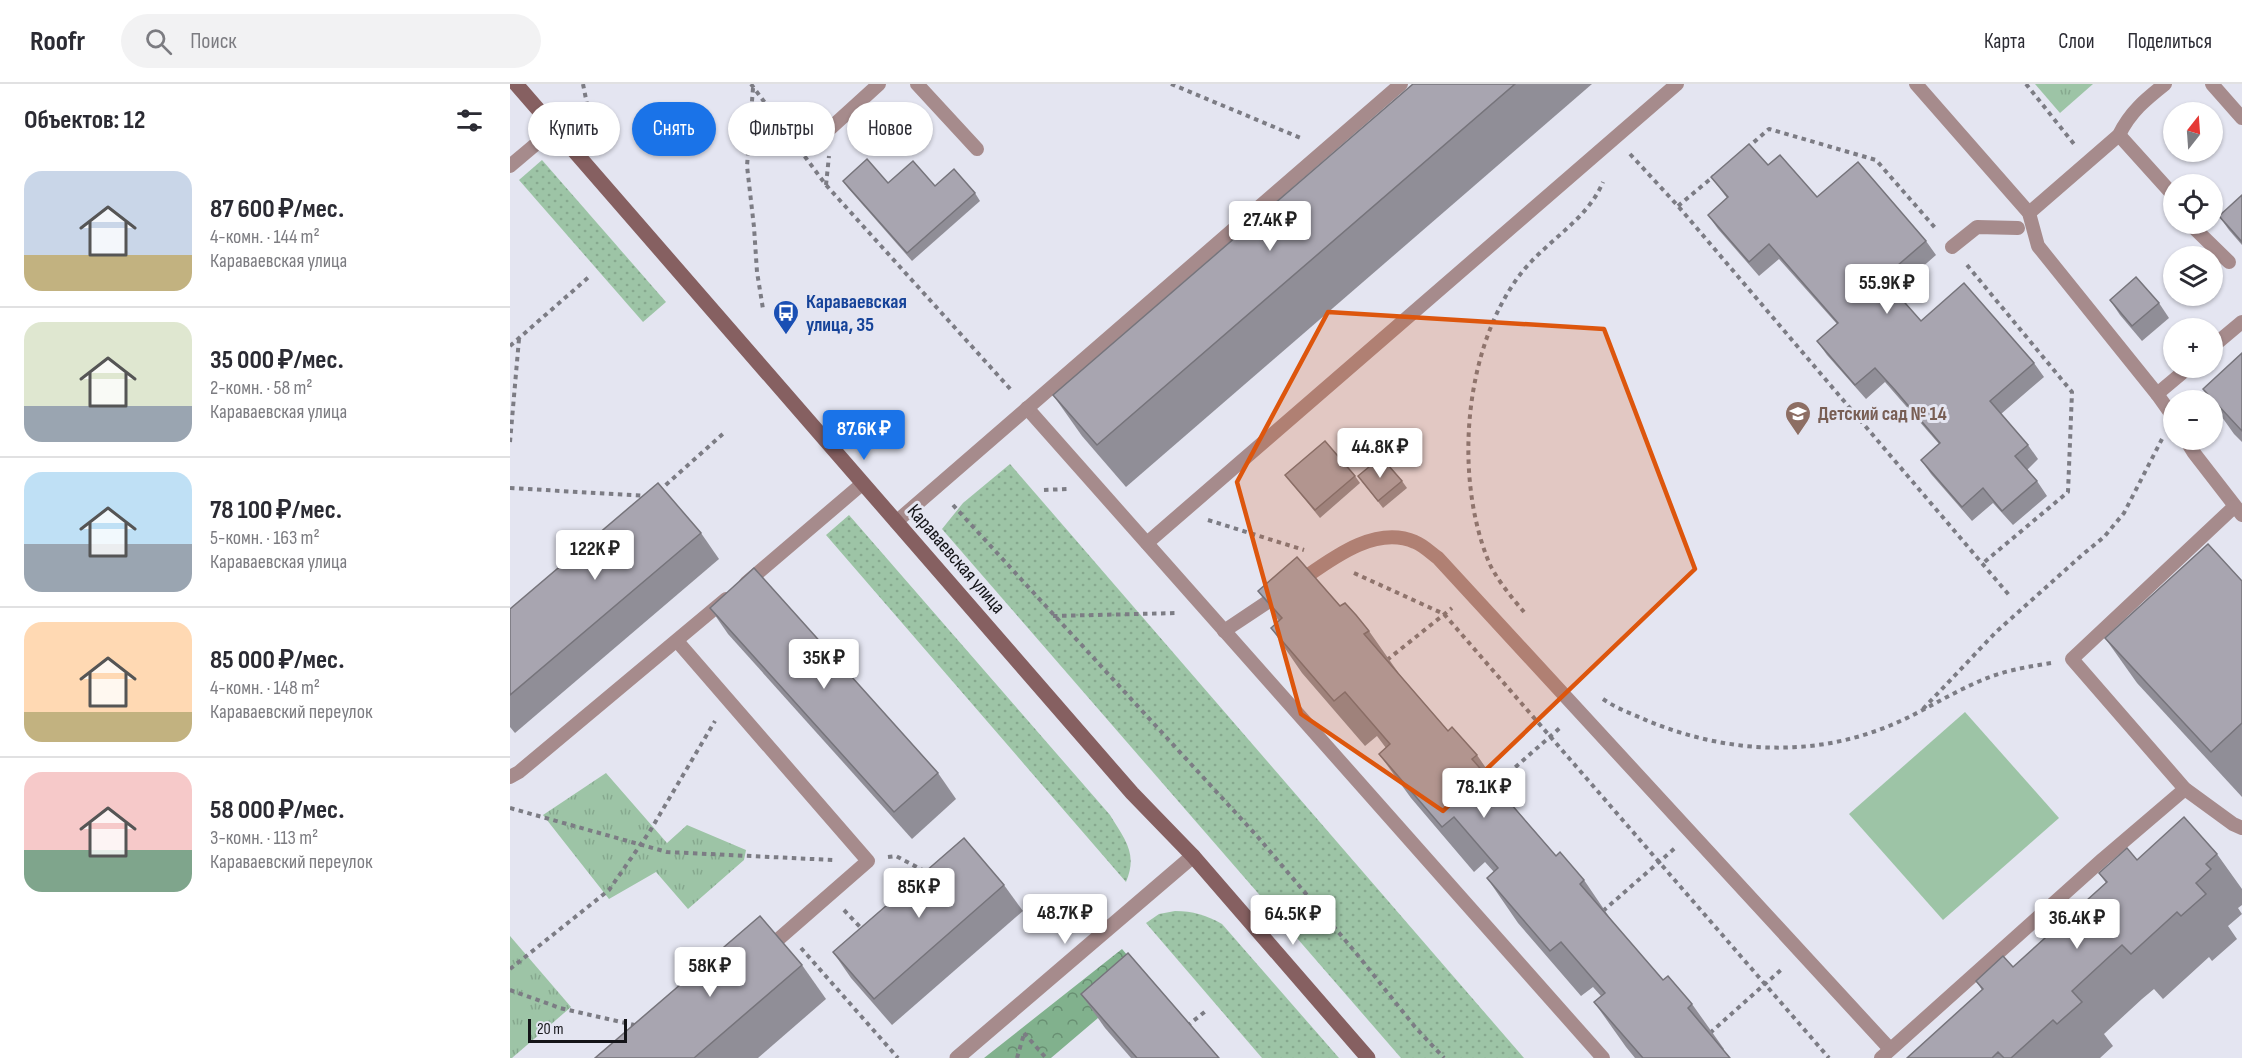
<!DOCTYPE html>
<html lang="ru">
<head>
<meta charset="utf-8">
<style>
	body { margin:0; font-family:"Sofia Sans Condensed",sans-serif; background:#f2f2f3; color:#2b2b33; height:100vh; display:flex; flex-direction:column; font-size:22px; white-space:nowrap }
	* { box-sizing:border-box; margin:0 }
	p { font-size:20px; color:#7c7c81 }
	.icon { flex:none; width:33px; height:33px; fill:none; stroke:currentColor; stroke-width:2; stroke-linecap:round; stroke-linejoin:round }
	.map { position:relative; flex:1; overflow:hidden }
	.panel { display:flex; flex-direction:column; background:#fff; width:510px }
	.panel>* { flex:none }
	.guide { position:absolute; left:18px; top:18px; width:570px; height:54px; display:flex; gap:12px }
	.needle { width:39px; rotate:17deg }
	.fabs { position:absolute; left:1653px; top:18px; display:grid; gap:12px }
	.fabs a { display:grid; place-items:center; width:60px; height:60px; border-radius:50%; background:#fff; box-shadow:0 2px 4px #0004; font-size:30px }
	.scale { position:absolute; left:18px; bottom:15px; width:99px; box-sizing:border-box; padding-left:6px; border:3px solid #141418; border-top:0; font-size:16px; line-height:21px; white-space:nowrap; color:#141418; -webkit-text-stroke:4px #e4e5f1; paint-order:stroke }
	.price { position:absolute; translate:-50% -51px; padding:0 14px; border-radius:6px; background:#fff; color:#222; font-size:20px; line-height:39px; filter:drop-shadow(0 2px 3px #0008) }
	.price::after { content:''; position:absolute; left:50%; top:36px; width:18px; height:14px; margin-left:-9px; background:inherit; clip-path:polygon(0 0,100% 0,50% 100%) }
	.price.active { background:#1a73e8; color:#fff }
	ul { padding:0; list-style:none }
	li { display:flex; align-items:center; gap:18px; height:150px; padding:0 24px }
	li+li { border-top:2px solid #e1e1e2 }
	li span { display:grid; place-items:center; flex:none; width:168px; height:120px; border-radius:18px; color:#555 }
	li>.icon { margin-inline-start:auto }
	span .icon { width:72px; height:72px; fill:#fffc; stroke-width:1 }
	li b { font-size:26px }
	h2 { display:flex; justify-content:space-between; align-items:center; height:72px; padding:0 24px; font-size:26px }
	.tag { padding:0 21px; border-radius:27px; background:#fff; box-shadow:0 2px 4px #0004; font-size:21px; line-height:54px }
	.tag.active { background:#1a73e8; color:#fff }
	header { display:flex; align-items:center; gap:36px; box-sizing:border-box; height:84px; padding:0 30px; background:#fff; border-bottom:2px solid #e1e1e2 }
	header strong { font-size:28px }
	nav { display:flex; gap:33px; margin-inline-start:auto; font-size:21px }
	.search { width:420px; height:54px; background:#f2f2f3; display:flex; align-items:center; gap:15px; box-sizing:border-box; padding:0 21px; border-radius:33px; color:#7c7c81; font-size:22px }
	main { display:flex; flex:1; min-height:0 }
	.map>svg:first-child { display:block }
	.grass { fill:url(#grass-dots) }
	.forest { fill:url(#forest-crowns) }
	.park { fill:url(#park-tufts) }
	.pitch { fill:#9dc4a6 }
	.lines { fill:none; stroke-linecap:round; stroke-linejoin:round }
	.path { stroke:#7c7c84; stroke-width:4; stroke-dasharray:4.5 4.5; stroke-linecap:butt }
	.lane { stroke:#a68b8c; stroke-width:14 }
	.street { stroke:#a68b8c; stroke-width:15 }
	.secondary { stroke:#866061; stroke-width:15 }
	.wall { fill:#908e97 }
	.building { fill:#a8a5b0; stroke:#76747b; stroke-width:1.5 }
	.marked { fill:#dd560d; fill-opacity:0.2; stroke:#dd560d; stroke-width:4.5; stroke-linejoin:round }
	.labels { text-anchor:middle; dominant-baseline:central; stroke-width:6; stroke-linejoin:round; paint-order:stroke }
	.transit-label { font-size:20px; font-weight:bold; fill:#164399; stroke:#e4e5f1; text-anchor:start }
	.education-label { font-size:20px; font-weight:bold; fill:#785e54; stroke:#e4e5f1; text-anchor:start }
	.street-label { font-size:20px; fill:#141418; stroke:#e4e5f1 }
</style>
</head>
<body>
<header>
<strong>Roofr</strong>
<div class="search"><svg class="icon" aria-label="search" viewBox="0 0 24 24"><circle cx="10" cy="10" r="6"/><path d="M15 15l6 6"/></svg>Поиск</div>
<nav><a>Карта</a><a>Слои</a><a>Поделиться</a></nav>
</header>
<main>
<section class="panel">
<h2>Объектов: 12<svg class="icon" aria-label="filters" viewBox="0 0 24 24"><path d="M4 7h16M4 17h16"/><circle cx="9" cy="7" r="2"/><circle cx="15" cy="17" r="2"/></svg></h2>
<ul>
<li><span style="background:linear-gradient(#c9d6e8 70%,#c2b280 0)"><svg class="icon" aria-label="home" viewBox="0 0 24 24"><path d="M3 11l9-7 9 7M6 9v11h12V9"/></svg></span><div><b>87 600 ₽/мес.</b><p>4-комн. · 144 m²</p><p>Караваевская улица</p></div></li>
<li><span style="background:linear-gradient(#dfe7d0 70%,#9aa5b1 0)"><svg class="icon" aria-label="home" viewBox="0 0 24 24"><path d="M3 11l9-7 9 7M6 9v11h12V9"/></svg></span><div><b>35 000 ₽/мес.</b><p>2-комн. · 58 m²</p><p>Караваевская улица</p></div></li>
<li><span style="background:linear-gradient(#bfe0f5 60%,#9aa5b1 0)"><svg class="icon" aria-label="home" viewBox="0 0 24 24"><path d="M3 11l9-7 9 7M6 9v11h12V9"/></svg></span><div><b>78 100 ₽/мес.</b><p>5-комн. · 163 m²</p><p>Караваевская улица</p></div></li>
<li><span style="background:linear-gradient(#ffd9b3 75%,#c2b280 0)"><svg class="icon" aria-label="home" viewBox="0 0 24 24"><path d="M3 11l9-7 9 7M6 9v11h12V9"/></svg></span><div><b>85 000 ₽/мес.</b><p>4-комн. · 148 m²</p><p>Караваевский переулок</p></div></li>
<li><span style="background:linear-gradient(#f6c9c9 65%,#7fa58c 0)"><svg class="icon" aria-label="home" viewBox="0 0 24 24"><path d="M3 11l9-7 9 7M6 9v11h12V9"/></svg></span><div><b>58 000 ₽/мес.</b><p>3-комн. · 113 m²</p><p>Караваевский переулок</p></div></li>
</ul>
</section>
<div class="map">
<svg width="1732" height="974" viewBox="0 0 1732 974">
	<defs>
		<pattern id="grass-dots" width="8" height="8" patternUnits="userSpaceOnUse" patternTransform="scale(1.5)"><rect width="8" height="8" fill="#9dc4a6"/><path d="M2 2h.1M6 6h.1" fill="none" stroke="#86a88e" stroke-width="1.8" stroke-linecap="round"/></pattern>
		<pattern id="forest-crowns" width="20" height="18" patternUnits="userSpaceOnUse" patternTransform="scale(1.5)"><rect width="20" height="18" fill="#81b18d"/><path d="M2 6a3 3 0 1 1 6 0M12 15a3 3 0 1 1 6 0" fill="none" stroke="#688f72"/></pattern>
		<pattern id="park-tufts" width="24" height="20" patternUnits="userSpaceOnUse" patternTransform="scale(1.5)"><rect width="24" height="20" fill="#9dc4a6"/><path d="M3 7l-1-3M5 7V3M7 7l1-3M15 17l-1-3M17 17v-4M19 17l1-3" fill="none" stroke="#86a88e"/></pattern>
	</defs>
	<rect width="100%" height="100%" fill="#e4e5f1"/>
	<g class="grass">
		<path d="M32 76 156 218 133 238 9 96Z"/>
		<path d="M500 380 1014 974H891L432 445 453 419Z"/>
		<path d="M339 431 600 731C615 756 628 769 616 798L316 451Z"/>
		<path d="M665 827C683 827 696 831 712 840L829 974H752L636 839 649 830Z"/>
	</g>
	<path class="forest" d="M612 865 706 974 635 894 541 974H474Z"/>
	<g class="park">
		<path d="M1525 0H1583L1550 29Z"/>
		<path d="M96 689 157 759 177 741 236 766 234 776 178 825 146 788 99 815 33 731Z"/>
		<path d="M0 852 61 923 2 974H0Z"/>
	</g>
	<path class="pitch" d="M1455 628 1549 734 1433 836 1339 730Z"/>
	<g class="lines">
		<g class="path">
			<path d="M73 0 78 25"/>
			<path d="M241 0 316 101 503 308"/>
			<path d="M661 0 793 55"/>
			<path d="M1516 0 1564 60"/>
			<path d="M243 4 237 82 244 143 247 188 253 225"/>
			<path d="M1237 64 1259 45 1366 76 1427 146"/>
			<path d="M1120 70 1168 122 1499 511"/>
			<path d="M316 101 319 72"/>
			<path d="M1168 122 1204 92"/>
			<path d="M1457 181 1562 308 1558 408 1472 480"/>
			<path d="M0 262 80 192"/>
			<path d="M0 358 9 255"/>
			<path d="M0 404 137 412"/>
			<path d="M534 406 557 405"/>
			<path d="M149 407 215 348"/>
			<path d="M443 421 747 752 846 869 905 943 934 974"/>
			<path d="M698 436 794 466"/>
			<path d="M844 489 934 530 1319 974"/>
			<path d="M1014 528C1002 514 984 492 978 476 944 391 954 266 1009 192 1034 158 1077 137 1093 98"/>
			<path d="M543 532 668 529"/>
			<path d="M877 576 942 524"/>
			<path d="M1093 615C1107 625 1123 630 1138 637 1216 669 1301 674 1379 642 1411 629 1439 610 1470 597 1492 587 1516 583 1541 579"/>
			<path d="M1413 625 1486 548 1572 471 1594 453 1614 429 1652 355"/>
			<path d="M985 701 1051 643"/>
			<path d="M0 724 157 768 323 776"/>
			<path d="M378 773 386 772 420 790"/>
			<path d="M334 826 354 847"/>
			<path d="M1093 827 1165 764"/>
			<path d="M291 864 388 974"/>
			<path d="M0 885 99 806 140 747 205 637"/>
			<path d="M0 906 50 924 129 942"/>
			<path d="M677 942 697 926"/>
			<path d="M514 949 536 974"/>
			<path d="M1200 949 1273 884"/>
			<path d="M507 974 514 950"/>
		</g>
		<g class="lane">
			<path d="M407 0 467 65"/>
			<path d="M1406 0 1519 129 1528 162 1647 310 1678 284"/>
			<path d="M1702 0 1732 34"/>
			<path d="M313 51 369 0"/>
			<path d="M1609 51 1664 112"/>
			<path d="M0 82 45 44"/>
			<path d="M1519 129 1609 51C1620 28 1636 15 1655 0"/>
			<path d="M1680 140 1719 178"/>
			<path d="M1442 163 1467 143 1508 144"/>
			<path d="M1702 263 1732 238"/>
			<path d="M1647 310 1664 334"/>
			<path d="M517 324 1093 974"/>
			<path d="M1676 356 1684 369 1732 431"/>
			<path d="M1724 423 1562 575 1675 705 1723 740 1732 744"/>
			<path d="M386 438 891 0"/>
			<path d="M637 459 1167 0"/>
			<path d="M236 499 352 400"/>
			<path d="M787 499C819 477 864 440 905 458 913 461 921 469 928 474L1380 965"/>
			<path d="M714 547 771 509"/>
			<path d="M167 557 358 777 256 866"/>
			<path d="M0 693 9 688 216 515"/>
			<path d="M1371 974 1593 775 1675 705"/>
		</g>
		<path class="street" d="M447 974 683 772"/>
		<path class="secondary" d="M6 0 622 709 683 772 858 974"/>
	</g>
	<g class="wall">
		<path d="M903 0H1082L616 403 572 352 543 311Z"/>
		<path d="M1258 81 1307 113 1416 157 1426 171 1385 207 1411 237 1524 279 1534 293 1491 330 1518 361 1528 375 1517 386 1527 397 1537 412 1503 441 1483 419 1462 437 1421 390 1411 376 1429 360 1375 298 1356 315 1317 271 1307 257 1327 240 1269 175 1249 192 1208 145 1198 131 1217 114 1201 93Z"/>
		<path d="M333 97 425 102 465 109 470 117 402 177 338 104Z"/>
		<path d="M1732 111V161L1719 146 1709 132Z"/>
		<path d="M1600 216 1649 219 1659 234 1632 257 1610 231Z"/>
		<path d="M1732 269V358L1724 350 1702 319V316H1701L1693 305Z"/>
		<path d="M775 391 845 392 850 399 810 434Z"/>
		<path d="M848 392 892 397 897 404 873 424Z"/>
		<path d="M191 449 209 475 5 649 0 643V525Z"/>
		<path d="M1732 497V713L1627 599 1595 554Z"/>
		<path d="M748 507 830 522 859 547 890 591 938 647 967 671 998 716 1046 772 1074 796 1104 840 1153 896 1182 920 1214 965 1213 966 1220 974H1125L1116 963 1084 918 1091 912 1083 903 1071 912 1008 839 977 794 984 788 975 778 964 788 901 714 869 670 876 664 867 652 855 662 792 589 761 544 769 537Z"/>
		<path d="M200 524 428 689 446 715 402 755 218 550Z"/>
		<path d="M1707 770 1732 805V821L1728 824 1732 830 1718 842 1727 855 1702 877 1699 873 1653 915 1644 905 1632 915 1594 950 1603 962 1590 974H1397L1472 906 1466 897 1503 883 1596 799 1589 789Z"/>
		<path d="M494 801 513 827 382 941 341 894 323 868Z"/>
		<path d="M292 881 316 915 248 974H85Z"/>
		<path d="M571 910 709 974H621L595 944Z"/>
	</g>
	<g class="building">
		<path d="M903 0H1005L587 361 543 311Z"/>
		<path d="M1239 60 1258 81 1270 71 1307 113 1348 78 1416 157 1373 194 1411 237 1454 199 1524 279 1480 317 1518 361 1505 372 1527 397 1492 427 1473 404 1452 423 1411 376 1430 359 1385 306 1365 284 1345 301 1307 257 1328 239 1259 160 1239 178 1198 131 1218 113 1201 93Z"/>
		<path d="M357 75 378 99 403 77 425 102 444 85 465 109 397 169 333 97Z"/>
		<path d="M1732 111V158L1709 132Z"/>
		<path d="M1626 193 1649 219 1622 242 1600 216Z"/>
		<path d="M1732 269V347L1693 305Z"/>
		<path d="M815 357 845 392 805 426 775 391Z"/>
		<path d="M871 373 892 397 868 417 848 392Z"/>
		<path d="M148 399 191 449 0 611V525Z"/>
		<path d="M1698 460 1732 497V639L1701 668 1595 554Z"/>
		<path d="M787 473 830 522 835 519 846 531 859 547 854 550 938 647 942 643 967 671 962 675 1046 772 1050 768 1074 796 1070 800 1153 896 1158 892 1182 920 1178 924 1220 974H1133L1084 918 1095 909 1051 858 1040 867 977 794 988 784 944 733 932 743 869 670 880 660 835 608 824 617 761 544 772 534 748 507Z"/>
		<path d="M244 484 428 689 384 728 200 524Z"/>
		<path d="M1674 733 1707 770 1696 780 1701 785 1686 799 1696 810 1671 832 1667 828 1621 870 1612 861 1601 871 1562 907 1572 918 1547 940 1543 936 1501 974H1494L1488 968 1482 974H1397L1473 905 1466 897 1493 872 1503 883 1597 798 1589 789 1617 764 1627 776Z"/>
		<path d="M454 754 494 801 364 915 323 868Z"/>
		<path d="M250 832 292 881 184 974H85Z"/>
		<path d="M618 869 709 974H627L571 910Z"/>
	</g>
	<path class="marked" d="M818 228 1094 245 1185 485 933 727 791 630 727 398Z"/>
	<defs>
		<symbol id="bus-pin" viewBox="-11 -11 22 30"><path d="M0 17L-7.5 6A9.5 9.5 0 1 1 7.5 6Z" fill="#1a4fb4" stroke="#e4e5f1"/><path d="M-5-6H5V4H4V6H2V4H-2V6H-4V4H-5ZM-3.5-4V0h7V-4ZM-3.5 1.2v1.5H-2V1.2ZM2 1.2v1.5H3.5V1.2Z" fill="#fff"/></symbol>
		<symbol id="school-pin" viewBox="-11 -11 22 30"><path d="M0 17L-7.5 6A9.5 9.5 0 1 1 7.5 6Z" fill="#8d6e63" stroke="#e4e5f1"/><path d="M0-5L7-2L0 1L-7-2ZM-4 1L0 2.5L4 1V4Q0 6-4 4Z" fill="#fff"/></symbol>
	</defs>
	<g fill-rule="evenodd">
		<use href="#bus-pin" x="261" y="214" width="30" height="40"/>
		<use href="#school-pin" x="1273" y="315" width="30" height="40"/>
	</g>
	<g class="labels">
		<g class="transit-label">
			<text x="296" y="218">Караваевская<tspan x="296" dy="23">улица, 35</tspan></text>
		</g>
		<g class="education-label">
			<text x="1308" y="330">Детский сад № 14</text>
		</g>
		<g class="street-label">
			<text transform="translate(446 475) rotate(49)">Караваевская улица</text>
		</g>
	</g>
</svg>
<div class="fabs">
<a><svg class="needle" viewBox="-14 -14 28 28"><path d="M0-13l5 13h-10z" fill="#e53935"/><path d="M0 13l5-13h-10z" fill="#7c7c81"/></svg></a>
<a><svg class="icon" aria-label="locate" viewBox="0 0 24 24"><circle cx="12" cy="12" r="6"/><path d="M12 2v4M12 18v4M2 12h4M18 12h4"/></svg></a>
<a><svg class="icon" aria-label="layers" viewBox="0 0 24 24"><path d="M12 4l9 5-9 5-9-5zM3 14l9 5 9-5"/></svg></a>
<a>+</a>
<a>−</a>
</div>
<div class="scale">20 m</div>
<b class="price" style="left:760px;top:168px">27.4K ₽</b>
<b class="price" style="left:1377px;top:231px">55.9K ₽</b>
<b class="price active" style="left:354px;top:377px">87.6K ₽</b>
<b class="price" style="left:870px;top:395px">44.8K ₽</b>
<b class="price" style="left:85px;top:497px">122K ₽</b>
<b class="price" style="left:314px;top:606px">35K ₽</b>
<b class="price" style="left:974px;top:735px">78.1K ₽</b>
<b class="price" style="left:409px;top:835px">85K ₽</b>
<b class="price" style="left:555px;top:861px">48.7K ₽</b>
<b class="price" style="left:783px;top:862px">64.5K ₽</b>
<b class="price" style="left:1567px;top:866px">36.4K ₽</b>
<b class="price" style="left:200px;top:914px">58K ₽</b>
<div class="guide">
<a class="tag">Купить</a>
<a class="tag active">Снять</a>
<a class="tag">Фильтры</a>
<a class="tag">Новое</a>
</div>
</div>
</main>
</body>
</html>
